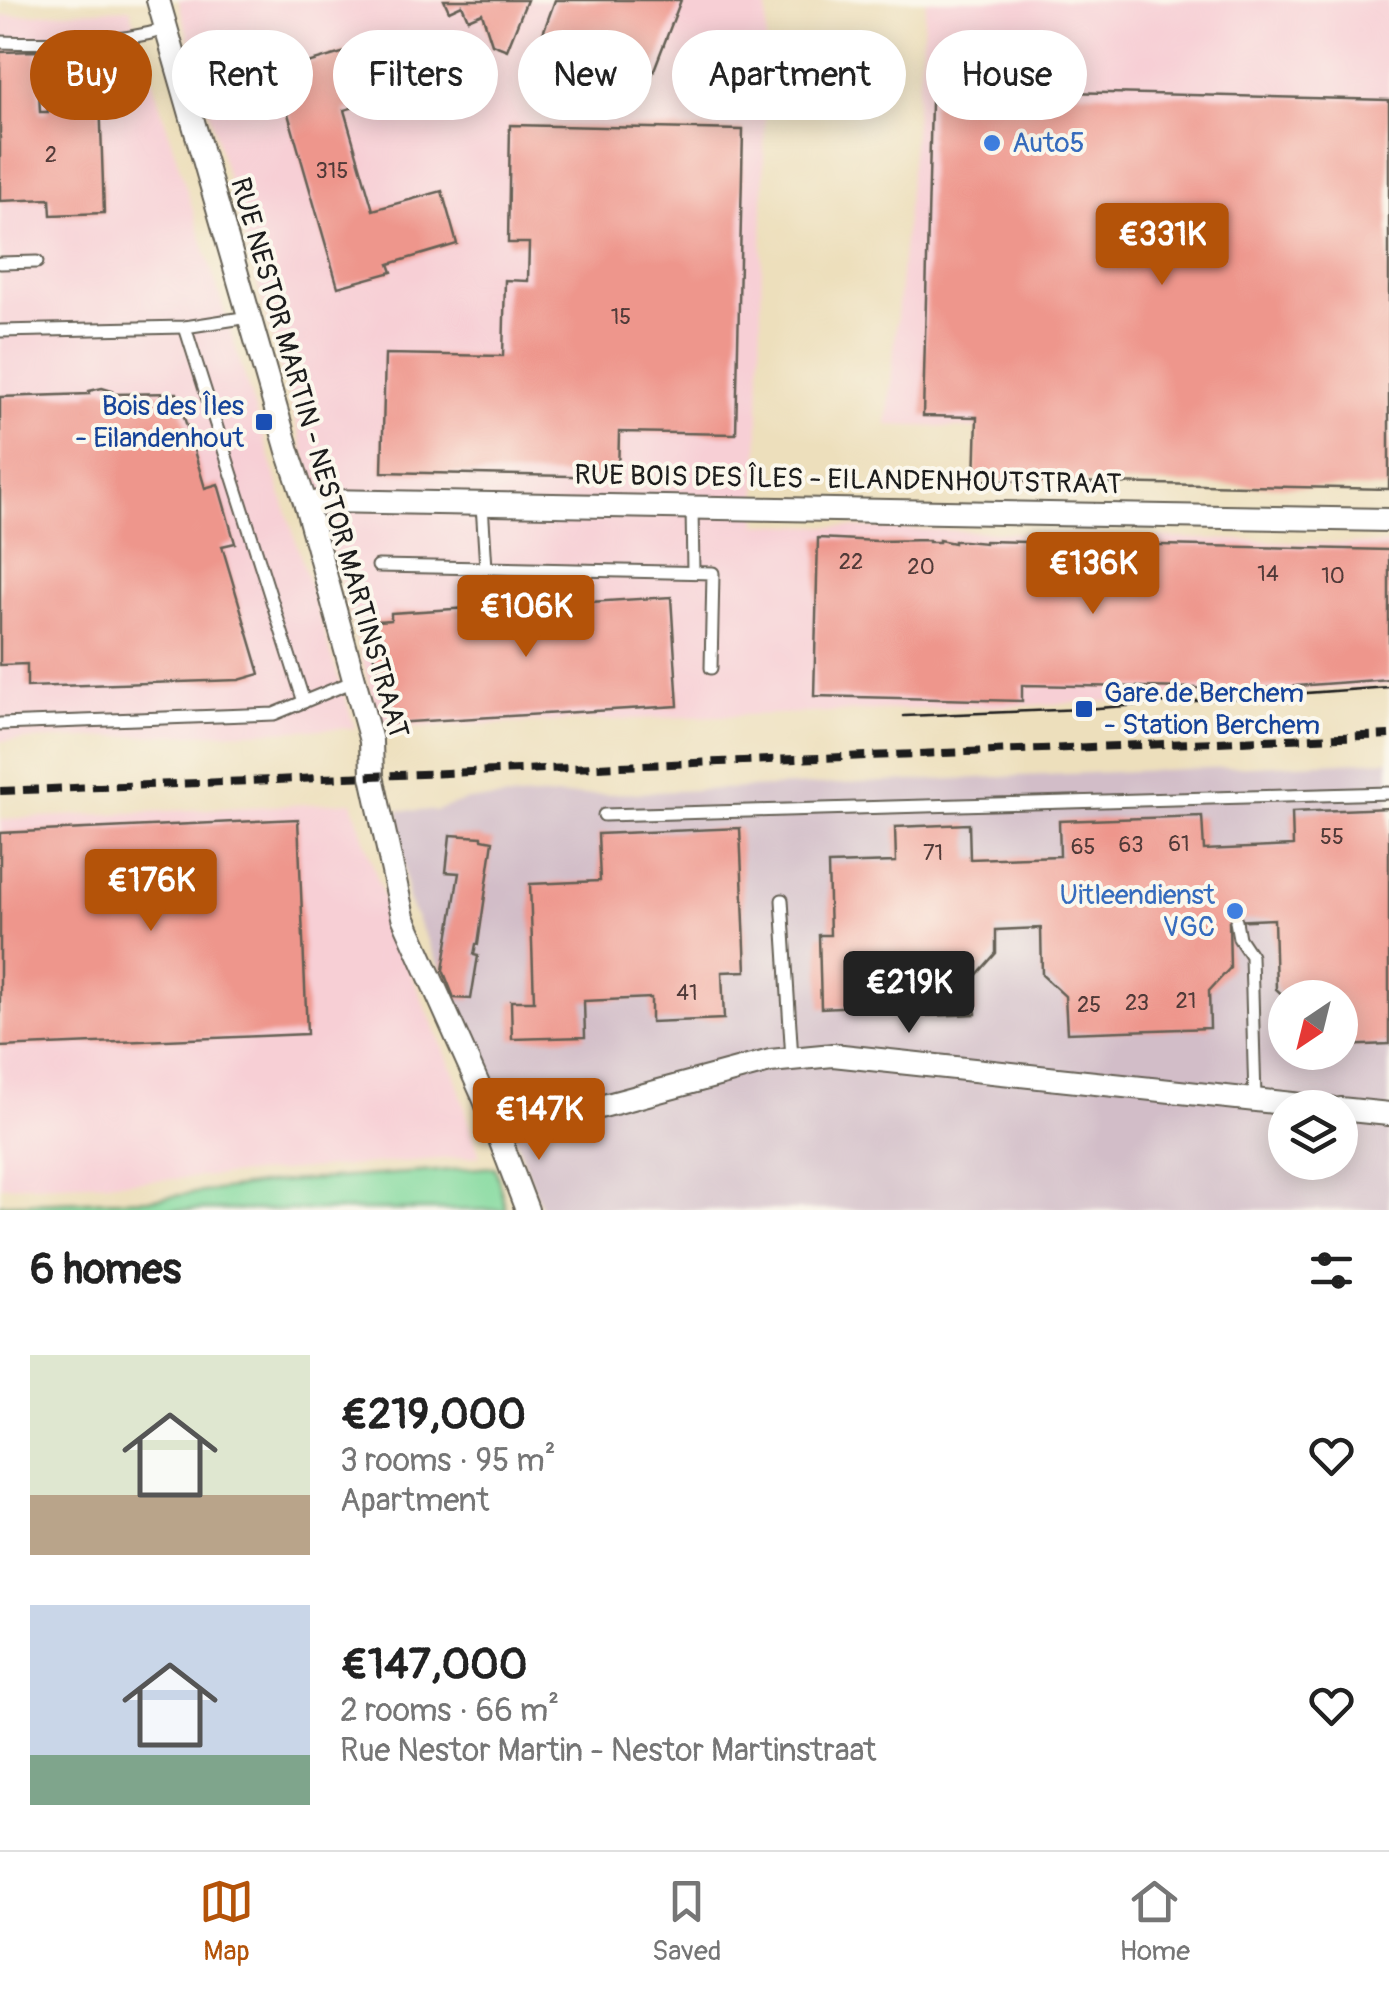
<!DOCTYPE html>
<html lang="en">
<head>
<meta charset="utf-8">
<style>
	body { margin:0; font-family:Pangolin,sans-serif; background:#f6f6f6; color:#222; height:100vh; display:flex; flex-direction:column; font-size:38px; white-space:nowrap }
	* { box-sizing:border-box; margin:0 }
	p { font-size:32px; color:#767676 }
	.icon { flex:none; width:55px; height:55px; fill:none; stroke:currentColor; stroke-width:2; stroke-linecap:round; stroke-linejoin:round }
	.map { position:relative; height:1210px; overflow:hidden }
	.drawer { display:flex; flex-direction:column; background:#fff; flex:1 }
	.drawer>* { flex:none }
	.hud { position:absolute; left:30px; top:30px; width:1330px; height:90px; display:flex; gap:20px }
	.needle { width:65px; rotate:215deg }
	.fabs { position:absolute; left:1268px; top:980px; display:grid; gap:20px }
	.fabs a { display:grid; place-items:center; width:90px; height:90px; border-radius:50%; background:#fff; box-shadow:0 5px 25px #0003; font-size:50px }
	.price { position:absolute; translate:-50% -85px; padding:0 22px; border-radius:10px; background:#b45309; color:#fff; font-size:32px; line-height:65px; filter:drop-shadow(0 2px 5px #0008) }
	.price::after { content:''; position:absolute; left:50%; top:60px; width:30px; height:22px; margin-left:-15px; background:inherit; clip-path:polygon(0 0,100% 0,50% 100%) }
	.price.selected { background:#222; color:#fff }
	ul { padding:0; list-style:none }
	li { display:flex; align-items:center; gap:30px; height:250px; padding:0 30px }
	li span { display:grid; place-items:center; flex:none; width:280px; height:200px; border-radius:0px; color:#555 }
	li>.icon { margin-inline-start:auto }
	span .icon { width:120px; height:120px; fill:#fffc; stroke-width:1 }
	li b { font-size:42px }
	h2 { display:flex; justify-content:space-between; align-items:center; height:120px; padding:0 30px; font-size:42px }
	.tag { padding:0 35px; border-radius:45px; background:#fff; box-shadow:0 5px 25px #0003; font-size:35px; line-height:90px }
	.tag.selected { background:#b45309; color:#fff }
	.dock { display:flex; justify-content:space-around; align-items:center; height:140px; border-top:2px solid #e0e0e0; background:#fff; font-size:28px; color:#767676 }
	.dock a { display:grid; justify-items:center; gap:5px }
	.dock .selected { color:#b45309 }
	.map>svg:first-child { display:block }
	.built { fill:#f7cfd5 }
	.industrial { fill:#d2bdc8; fill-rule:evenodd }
	.green { fill:#82d99d; stroke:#4f7a5c; stroke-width:2.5 }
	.building { fill:#ee968c }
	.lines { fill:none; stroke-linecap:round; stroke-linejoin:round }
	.lane-casing { stroke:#656054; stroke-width:15 }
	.street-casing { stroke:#656054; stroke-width:26 }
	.lane { stroke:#fff; stroke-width:11 }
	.street { stroke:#fff; stroke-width:22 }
	.tram { stroke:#1c1c1c; stroke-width:2.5 }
	.rail { stroke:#1c1c1c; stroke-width:8; stroke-dasharray:15 8; stroke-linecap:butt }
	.shop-dot { fill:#3f7fe0; stroke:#fbf7ec; stroke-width:4 }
	.transit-dot { fill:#1a4fb4; stroke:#fbf7ec; stroke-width:4 }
	.labels { text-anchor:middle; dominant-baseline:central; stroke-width:8; stroke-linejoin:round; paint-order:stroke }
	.number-label { font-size:22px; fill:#503a38 }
	.shop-label { font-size:28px; fill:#366cbe; stroke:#fbf7ec; text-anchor:start }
	.transit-label { font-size:28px; fill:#164399; stroke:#fbf7ec; text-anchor:end }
	.street-label { font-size:28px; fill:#1c1c1c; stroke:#fbf7ec }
</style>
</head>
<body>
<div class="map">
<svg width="1389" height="1210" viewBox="0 0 1389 1210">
	<rect width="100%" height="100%" fill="#fbf7ec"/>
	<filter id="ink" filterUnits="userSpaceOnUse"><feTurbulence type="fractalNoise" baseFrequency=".01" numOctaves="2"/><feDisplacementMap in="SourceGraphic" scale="20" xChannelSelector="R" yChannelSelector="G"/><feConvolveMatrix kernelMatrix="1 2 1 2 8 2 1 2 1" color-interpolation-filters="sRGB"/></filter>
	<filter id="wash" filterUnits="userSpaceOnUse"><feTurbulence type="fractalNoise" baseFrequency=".0048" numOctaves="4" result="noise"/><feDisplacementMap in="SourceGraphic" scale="40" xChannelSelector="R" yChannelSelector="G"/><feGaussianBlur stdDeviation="2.25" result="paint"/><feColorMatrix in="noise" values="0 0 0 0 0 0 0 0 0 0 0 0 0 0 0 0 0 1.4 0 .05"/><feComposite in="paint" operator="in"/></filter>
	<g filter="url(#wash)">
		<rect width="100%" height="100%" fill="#eddfbc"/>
		<g class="built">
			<path d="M178 0H767L757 524 1389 545V686L1035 705 381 728Z"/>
			<path d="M926 0H1389V445L887 425Z"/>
			<path d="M130 8 332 657 355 728 0 741V16Z"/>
			<path d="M352 802 402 953 455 1075 480 1156 147 1181 0 1186V819Z"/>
		</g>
		<path class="industrial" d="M1389 760V1210H542L498 1090 408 900 398 810 435 811 468 800ZM1285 998H1340V1052H1285ZM1285 1108H1340V1162H1285Z"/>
		<path class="green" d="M495 1167 506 1210H0V1204L152 1199 276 1182Z"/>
		<g id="blocks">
			<g class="building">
				<path d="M444 0H527L507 50 492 44 482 13 468 19 462 5 449 11Z"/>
				<path d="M555 0H681L647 88 538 47Z"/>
				<path d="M397 37 413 90 344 110 373 210 442 191 457 244 389 264 392 272 338 287 276 72Z"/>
				<path d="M37 51 40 112H48L47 99 100 97 104 213 51 215 50 199 0 201V52Z"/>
				<path d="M987 90 1389 100V489L975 480 977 417 923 416 931 102 987 105Z"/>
				<path d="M510 125 743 130 736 434 619 432 618 477 382 472 385 354 503 356 505 280 528 281 529 243H508Z"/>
				<path d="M102 388 112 391V394L177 393 205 488 218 484 235 543 222 546 260 674 239 680 27 687V664L0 665V397L89 394V391Z"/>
				<path d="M818 538 877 541 929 540V542H939V540L954 543V541H964L985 543V541L1389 550V679L1255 689 1022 685V701L814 696Z"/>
				<path d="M671 597 678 706 393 723 364 622 391 620V613L469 608V605L500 603 501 606 508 607Z"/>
				<path d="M1389 808V1044L1340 1046V998H1286L1276 989 1274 919 1229 921 1230 968 1209 991 1210 1028 1067 1033 1065 996 1042 975 1041 928 996 930V953L974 978 976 1014 903 1017 902 981 858 982 859 1006 821 1008 819 935H830L828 864 896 862 895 827 969 824 970 859 1060 856 1059 821 1202 816 1204 850 1293 846 1292 812Z"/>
				<path d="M298 819 307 1034 0 1047V833Z"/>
				<path d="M740 828 746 971 722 972 724 1019 651 1022V998L584 1001 585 1037 512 1039 511 1001H534L530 884 600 881 598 834Z"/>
				<path d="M450 835 482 837V839L493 841 478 944H476L474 955 478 956 471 999 454 998 443 970 459 873 446 872Z"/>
			</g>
		</g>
	</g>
	<g filter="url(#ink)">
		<use href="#blocks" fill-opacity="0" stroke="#656054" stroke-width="2.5"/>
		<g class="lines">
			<defs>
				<g id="lane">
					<path d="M0 42C56 43 112 45 166 29"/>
					<path d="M0 263 37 262"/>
					<path d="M185 327 304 702"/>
					<path d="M0 331 185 327 249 317"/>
					<path d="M482 504 486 568 713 573 711 668"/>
					<path d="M692 508 693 572"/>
					<path d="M378 566 486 568"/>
					<path d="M0 724 274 714 354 681"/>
					<path d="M604 815 1389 793"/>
					<path d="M782 900 792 1059"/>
					<path d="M1236 921 1239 938 1251 956 1255 1099"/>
				</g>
				<g id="street">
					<path d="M158 0 288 451 306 505 371 741 372 776 403 917 485 1100 527 1210"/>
					<path d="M306 505 324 501 1389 520"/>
					<path d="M1340 1109 1389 1114"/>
					<path d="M500 1134 770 1061 833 1055 1330 1108"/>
				</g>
			</defs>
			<use href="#lane" class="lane-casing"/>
			<use href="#street" class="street-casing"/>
			<use href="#lane" class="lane"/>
			<use href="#street" class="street"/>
			<path class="tram" d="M904 716 1084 709 1389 687"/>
			<path class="rail" d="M0 791 1389 735"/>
		</g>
	</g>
	<g class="shop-dot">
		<circle cx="992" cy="143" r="10"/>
		<circle cx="1235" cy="911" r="10"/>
	</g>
	<g class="transit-dot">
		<rect x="254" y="412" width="20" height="20" rx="5"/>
		<rect x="1074" y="699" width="20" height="20" rx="5"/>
	</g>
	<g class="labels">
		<g class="number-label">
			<text x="51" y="155">2</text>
			<text x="332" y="171">315</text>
			<text x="621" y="317">15</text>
			<text x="851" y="562">22</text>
			<text x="921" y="567">20</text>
			<text x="1268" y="574">14</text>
			<text x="1333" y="576">10</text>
			<text x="1332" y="837">55</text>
			<text x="1179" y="844">61</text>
			<text x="1131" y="845">63</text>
			<text x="1083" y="847">65</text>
			<text x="933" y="853">71</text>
			<text x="687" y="993">41</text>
			<text x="1186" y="1001">21</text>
			<text x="1137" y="1003">23</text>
			<text x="1089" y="1005">25</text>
		</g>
		<g class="shop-label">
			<text x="1012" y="143">Auto5</text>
			<text x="1215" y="895" text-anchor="end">Uitleendienst<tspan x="1215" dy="32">VGC</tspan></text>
		</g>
		<g class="transit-label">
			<text x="244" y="406">Bois des Îles<tspan x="244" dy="32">- Eilandenhout</tspan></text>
			<text x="1104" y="693" text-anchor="start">Gare de Berchem<tspan x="1104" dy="32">- Station Berchem</tspan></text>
		</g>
		<g class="street-label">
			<text transform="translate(319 458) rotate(74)">RUE NESTOR MARTIN - NESTOR MARTINSTRAAT</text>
			<text transform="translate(848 480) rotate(1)">RUE BOIS DES ÎLES - EILANDENHOUTSTRAAT</text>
		</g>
	</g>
</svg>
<div class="fabs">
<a><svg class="needle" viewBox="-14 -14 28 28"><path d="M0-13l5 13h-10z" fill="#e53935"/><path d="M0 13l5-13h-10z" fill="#767676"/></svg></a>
<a><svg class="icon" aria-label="layers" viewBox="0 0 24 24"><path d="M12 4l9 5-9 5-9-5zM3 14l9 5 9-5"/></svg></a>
</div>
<b class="price" style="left:1162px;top:288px">€331K</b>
<b class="price" style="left:1093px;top:617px">€136K</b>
<b class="price" style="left:526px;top:660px">€106K</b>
<b class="price" style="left:151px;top:934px">€176K</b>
<b class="price selected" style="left:909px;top:1036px">€219K</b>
<b class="price" style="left:539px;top:1163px">€147K</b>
<div class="hud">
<a class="tag selected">Buy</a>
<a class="tag">Rent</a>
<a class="tag">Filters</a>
<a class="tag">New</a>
<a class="tag">Apartment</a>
<a class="tag">House</a>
</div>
</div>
<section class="drawer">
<h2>6 homes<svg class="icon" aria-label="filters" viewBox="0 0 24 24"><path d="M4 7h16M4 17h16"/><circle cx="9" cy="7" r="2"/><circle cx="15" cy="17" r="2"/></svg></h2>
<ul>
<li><span style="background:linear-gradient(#dfe7d0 70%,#b9a48a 0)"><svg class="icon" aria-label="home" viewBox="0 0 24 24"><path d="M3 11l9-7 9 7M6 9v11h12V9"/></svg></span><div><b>€219,000</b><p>3 rooms · 95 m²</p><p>Apartment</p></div><svg class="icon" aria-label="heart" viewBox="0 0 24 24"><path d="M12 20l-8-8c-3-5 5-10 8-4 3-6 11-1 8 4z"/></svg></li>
<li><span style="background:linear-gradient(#c9d6e8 75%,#7fa58c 0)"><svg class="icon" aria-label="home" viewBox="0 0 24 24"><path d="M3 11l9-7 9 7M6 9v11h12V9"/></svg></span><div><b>€147,000</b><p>2 rooms · 66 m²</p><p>Rue Nestor Martin - Nestor Martinstraat</p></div><svg class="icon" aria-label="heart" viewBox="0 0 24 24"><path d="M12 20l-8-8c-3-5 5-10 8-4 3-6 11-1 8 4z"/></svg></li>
</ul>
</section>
<nav class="dock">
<a class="selected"><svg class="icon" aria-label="map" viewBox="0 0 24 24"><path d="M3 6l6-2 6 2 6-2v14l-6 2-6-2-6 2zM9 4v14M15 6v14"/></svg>Map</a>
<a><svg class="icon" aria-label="saved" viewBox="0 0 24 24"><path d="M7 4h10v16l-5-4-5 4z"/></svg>Saved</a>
<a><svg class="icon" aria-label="home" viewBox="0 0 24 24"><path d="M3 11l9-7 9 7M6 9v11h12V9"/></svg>Home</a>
</nav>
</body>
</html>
